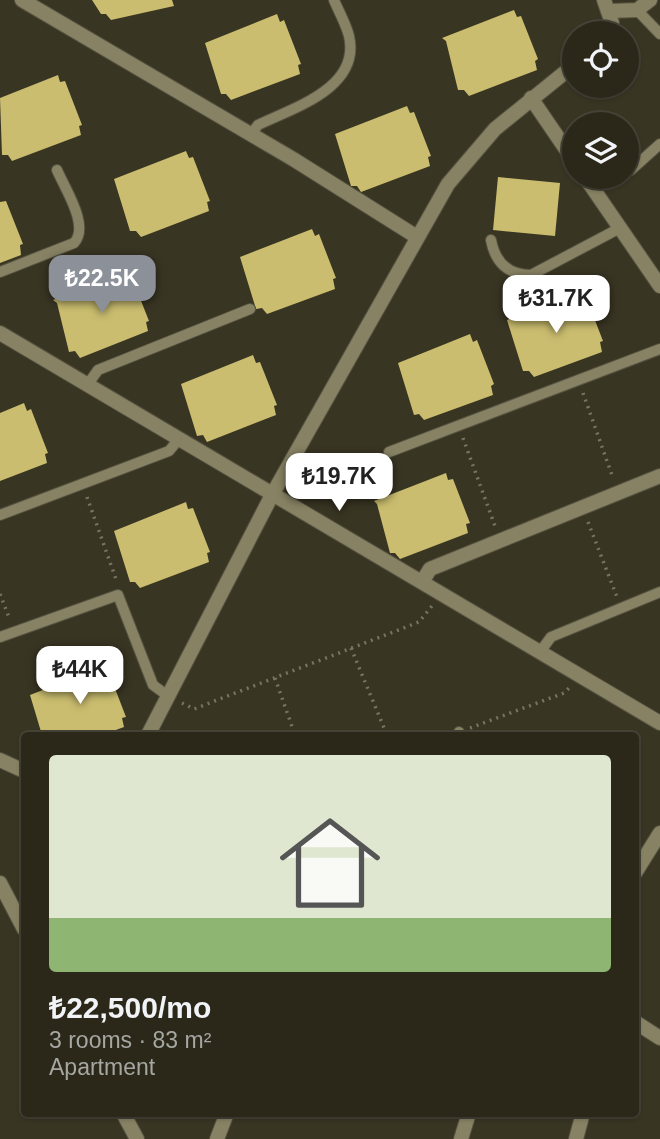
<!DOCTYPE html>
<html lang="en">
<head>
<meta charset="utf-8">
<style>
	body { margin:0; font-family:Arial,sans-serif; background:#333023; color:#f1f3f6; height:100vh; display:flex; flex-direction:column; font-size:26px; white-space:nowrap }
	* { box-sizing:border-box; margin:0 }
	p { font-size:23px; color:#a6a6a2 }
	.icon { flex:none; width:38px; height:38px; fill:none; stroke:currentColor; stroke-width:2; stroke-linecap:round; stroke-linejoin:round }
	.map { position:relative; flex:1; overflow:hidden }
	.sheet { position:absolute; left:21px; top:732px; width:618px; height:385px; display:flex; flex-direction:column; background:#2b281a; border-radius:7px; box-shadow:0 2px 5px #0004,0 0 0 2px #474439 }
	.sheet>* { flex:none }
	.controls { position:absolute; left:562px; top:21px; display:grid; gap:14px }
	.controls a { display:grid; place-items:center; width:77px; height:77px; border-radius:50%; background:#2b281a; box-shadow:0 2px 5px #0004,0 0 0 2px #474439; font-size:35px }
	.price { position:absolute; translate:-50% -60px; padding:0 16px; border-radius:14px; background:#fff; color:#222; font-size:23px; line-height:46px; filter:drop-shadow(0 2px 4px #0008) }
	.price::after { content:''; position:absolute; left:50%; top:42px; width:21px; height:16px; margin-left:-10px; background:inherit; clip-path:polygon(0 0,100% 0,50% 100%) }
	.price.selected { background:#8c9099; color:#fff }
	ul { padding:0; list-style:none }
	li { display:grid; align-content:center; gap:14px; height:371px; padding:0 28px }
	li+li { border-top:2px solid #474439 }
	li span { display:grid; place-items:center; height:217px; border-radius:7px; color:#555 }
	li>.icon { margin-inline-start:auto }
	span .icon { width:126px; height:126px; fill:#fffc; stroke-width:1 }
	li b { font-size:30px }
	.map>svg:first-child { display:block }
	.building { fill:#cabd6f }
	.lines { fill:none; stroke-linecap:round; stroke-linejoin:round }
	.service-casing { stroke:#565342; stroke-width:12 }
	.minor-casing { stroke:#565342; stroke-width:16 }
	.path { stroke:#787465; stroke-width:3.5; stroke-dasharray:2 5; stroke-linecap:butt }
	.service { stroke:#878263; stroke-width:10 }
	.minor { stroke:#878263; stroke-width:14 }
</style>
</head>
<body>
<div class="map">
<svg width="660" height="1139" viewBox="0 0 660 1139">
	<rect width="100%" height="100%" fill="#393523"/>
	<g class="building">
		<path d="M92 0H172L174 6 111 20 106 14H101Z"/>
		<path d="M514 10 517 17 521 16 538 59 535 61 537 70 469 96 464 90H458L446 41 442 38Z"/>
		<path d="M277 14 280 22 284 20 301 64 298 65 300 74 231 100 226 94H221L205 43Z"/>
		<path d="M58 75 60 82 65 81 82 125 79 126 81 135 12 161 8 155H2L0 98Z"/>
		<path d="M407 106 410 113 414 112 431 156 428 157 430 166 361 192 357 186H351L335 134Z"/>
		<path d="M186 151 189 158 193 157 210 201 207 202 209 211 141 237 136 231H130L114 179Z"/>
		<path d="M498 177 560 183 555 236 493 230Z"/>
		<path d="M6 201 23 244 20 245 21 255 0 263V202Z"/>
		<path d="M312 229 315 236 319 234 336 278 333 279 335 289 267 314 262 308 256 309 240 257Z"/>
		<path d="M125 271 128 279 132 278 149 321 146 322 148 331 80 358 75 351 69 352 57 303 53 300Z"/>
		<path d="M579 291 582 299 586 297 603 341 600 342 602 352 534 377 529 371H523L507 320Z"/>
		<path d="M470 334 473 342 477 340 494 384 491 386 493 395 424 420 419 414 414 415 398 363Z"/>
		<path d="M253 355 256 363 260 362 277 405 274 406 276 415 207 442 203 435 197 436 181 384Z"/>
		<path d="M24 403 27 411 31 409 48 453 45 454 47 463 0 481V413Z"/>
		<path d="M446 473 448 480 453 479 470 523 466 524 468 533 400 559 395 553H390L377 504 374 501Z"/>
		<path d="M186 502 188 509 193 508 210 552 207 553 209 562 140 588 135 582H130L114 531Z"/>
		<path d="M102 667 104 674 109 673 126 717 122 718 124 727 102 735H42L30 695Z"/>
	</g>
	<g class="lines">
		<defs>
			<g id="service">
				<path d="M637 10 660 34"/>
				<path d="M251 134 258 125C293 108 361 88 349 36 346 24 339 12 334 0"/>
				<path d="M631 170 660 144"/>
				<path d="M491 240C495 262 508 275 531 275L620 228"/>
				<path d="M0 272 74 243C90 226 65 189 57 170"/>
				<path d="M88 384 98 370 250 309"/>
				<path d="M389 452 660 349"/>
				<path d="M0 515 169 451 179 439"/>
				<path d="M0 637 118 595 153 685 168 696"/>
				<path d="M540 652 551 637 660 592"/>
				<path d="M459 732 460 735"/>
			</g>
			<g id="minor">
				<path d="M22 0 293 159 417 237"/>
				<path d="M604 0 612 23 608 33"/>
				<path d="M610 11 637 10 650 0"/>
				<path d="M531 98 574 161"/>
				<path d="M585 177 660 286"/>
				<path d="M0 333 660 723"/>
				<path d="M422 582 430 569 660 476"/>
				<path d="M148 735 272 495 448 184 495 129 574 65"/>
				<path d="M0 760 24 771"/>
				<path d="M635 873 660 833"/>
				<path d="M0 883 24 929"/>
				<path d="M635 1022 660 1038"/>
				<path d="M123 1113 137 1139"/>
				<path d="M217 1139 227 1113"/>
				<path d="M461 1139 469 1113"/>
				<path d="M576 1139 583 1113"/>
			</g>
		</defs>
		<use href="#service" class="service-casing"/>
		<use href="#minor" class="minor-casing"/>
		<g class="path">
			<path d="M583 393 613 478"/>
			<path d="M463 438 495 526"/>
			<path d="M87 497 117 582"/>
			<path d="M588 522 617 597"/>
			<path d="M0 594 10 620"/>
			<path d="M351 648 387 735"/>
			<path d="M275 678 295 735"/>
			<path d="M182 703 194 709 419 622 432 606"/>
			<path d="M470 728 564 693 570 687"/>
		</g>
		<use href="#service" class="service"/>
		<use href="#minor" class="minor"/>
	</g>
</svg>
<div class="controls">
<a><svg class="icon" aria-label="locate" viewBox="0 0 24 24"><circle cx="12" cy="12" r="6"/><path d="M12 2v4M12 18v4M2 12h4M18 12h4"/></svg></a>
<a><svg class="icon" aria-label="layers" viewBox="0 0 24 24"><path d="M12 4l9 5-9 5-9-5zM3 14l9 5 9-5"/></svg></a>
</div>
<b class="price selected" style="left:102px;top:315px">₺22.5K</b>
<b class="price" style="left:556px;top:335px">₺31.7K</b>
<b class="price" style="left:339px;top:513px">₺19.7K</b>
<b class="price" style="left:80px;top:706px">₺44K</b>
<section class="sheet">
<ul>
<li><span style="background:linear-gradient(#dfe7d0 75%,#8fb573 0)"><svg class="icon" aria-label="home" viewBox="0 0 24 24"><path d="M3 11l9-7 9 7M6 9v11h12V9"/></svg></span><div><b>₺22,500/mo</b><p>3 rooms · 83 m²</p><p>Apartment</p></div></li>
</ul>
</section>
</div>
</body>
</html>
